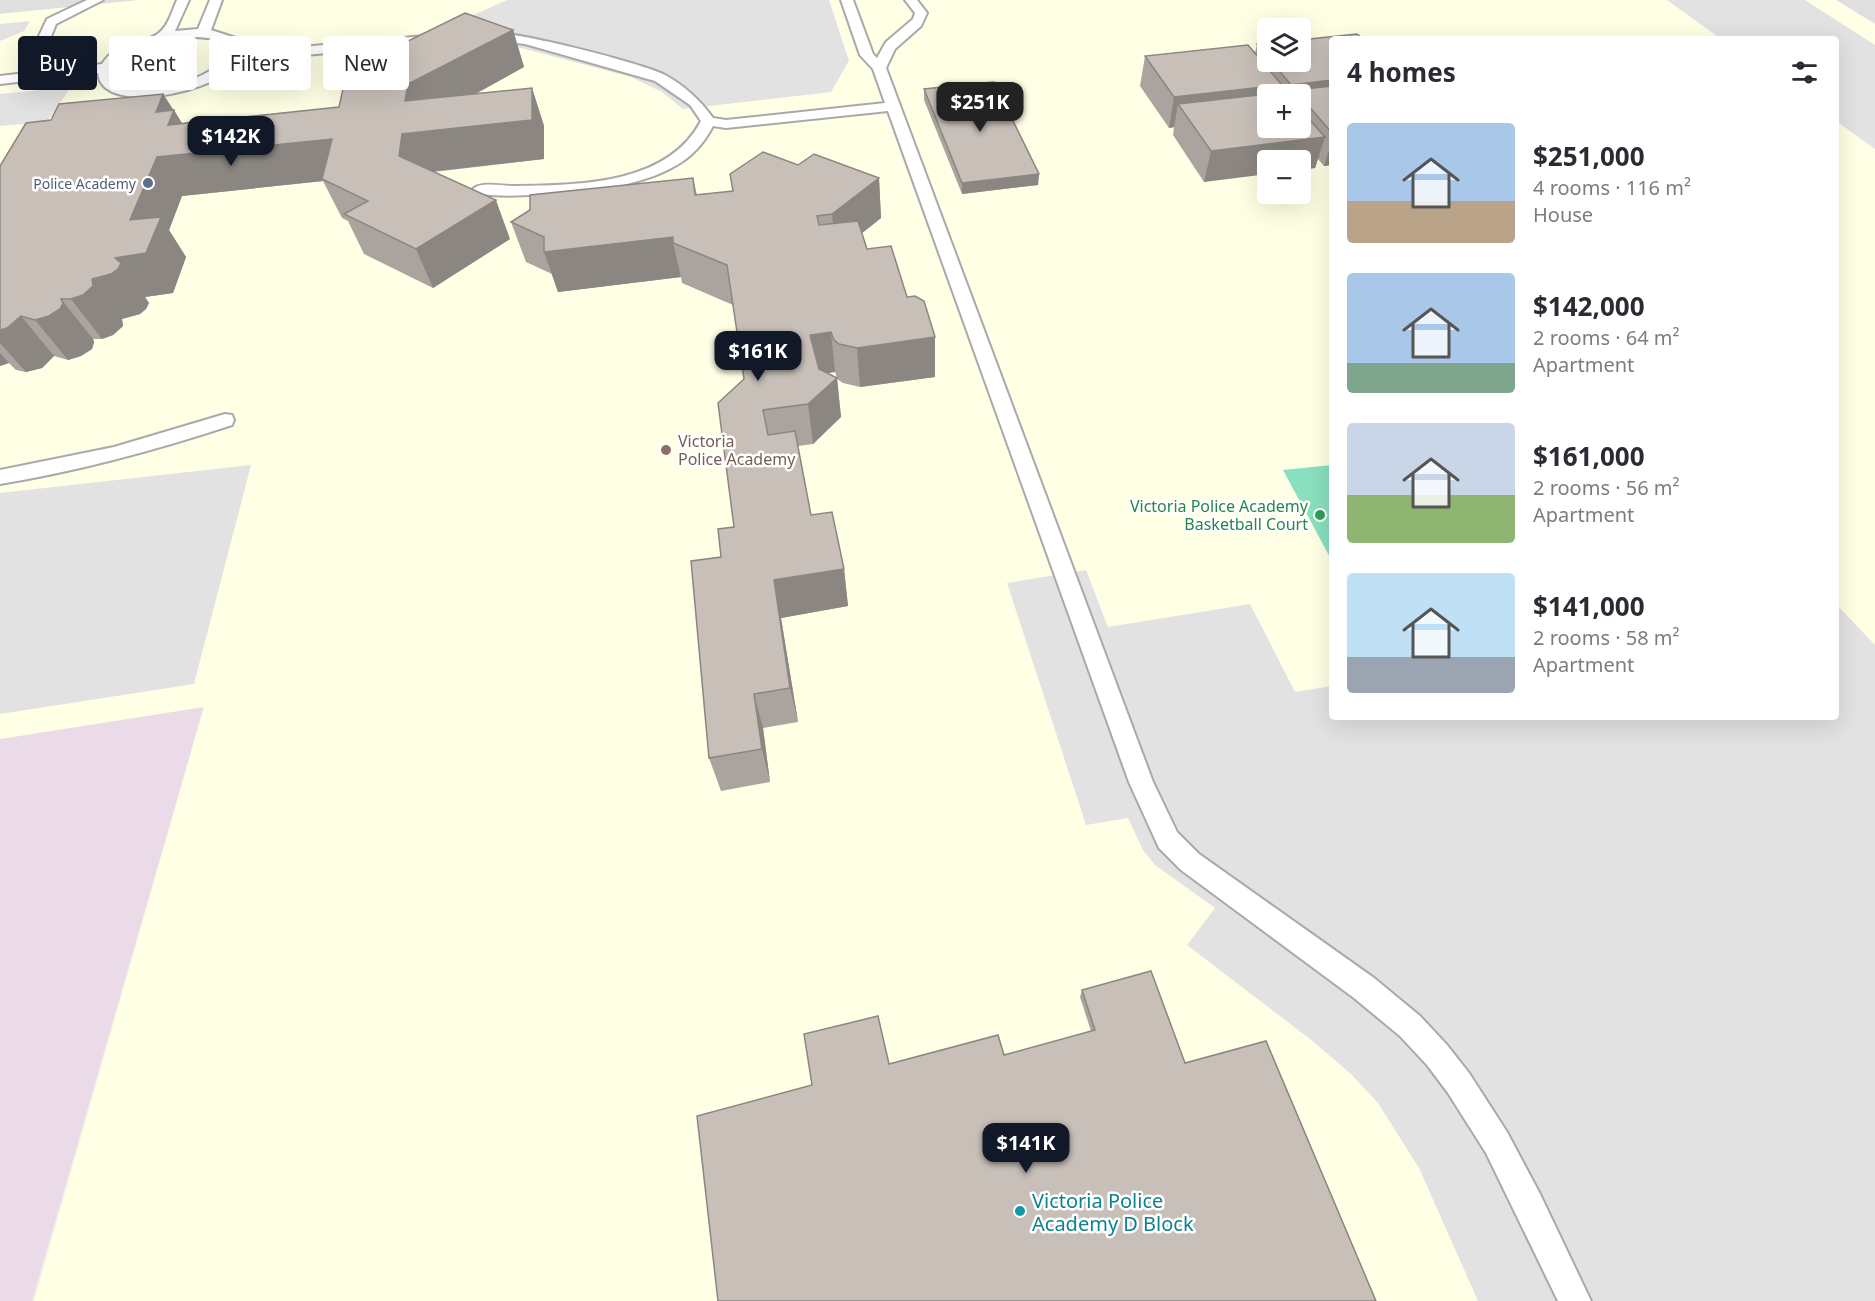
<!DOCTYPE html>
<html lang="en">
<head>
<meta charset="utf-8">
<style>
	body { margin:0; font-family:"Noto Sans",sans-serif; background:#f7f7f7; color:#2b2b33; height:100vh; display:flex; flex-direction:column; font-size:22px; white-space:nowrap }
	* { box-sizing:border-box; margin:0 }
	p { font-size:20px; color:#7c7c81 }
	.icon { flex:none; width:33px; height:33px; fill:none; stroke:currentColor; stroke-width:2; stroke-linecap:round; stroke-linejoin:round }
	.map { position:relative; flex:1; overflow:hidden }
	.drawer { position:absolute; left:1329px; top:36px; width:510px; height:684px; display:flex; flex-direction:column; background:#fff; border-radius:6px; box-shadow:0 6px 24px #0002 }
	.drawer>* { flex:none }
	.banner { position:absolute; left:18px; top:36px; width:570px; height:54px; display:flex; gap:12px }
	.fabs { position:absolute; left:1257px; top:18px; display:grid; gap:12px }
	.fabs a { display:grid; place-items:center; width:54px; height:54px; border-radius:6px; background:#fff; box-shadow:0 6px 24px #0002; font-size:30px }
	.price { position:absolute; translate:-50% -51px; padding:0 14px; border-radius:12px; background:#111827; color:#fff; font-size:20px; line-height:39px; filter:drop-shadow(0 2px 3px #0008) }
	.price::after { content:''; position:absolute; left:50%; top:36px; width:18px; height:14px; margin-left:-9px; background:inherit; clip-path:polygon(0 0,100% 0,50% 100%) }
	.price.on { background:#222; color:#fff }
	ul { padding:0; list-style:none }
	li { display:flex; align-items:center; gap:18px; height:150px; padding:0 18px }
	li span { display:grid; place-items:center; flex:none; width:168px; height:120px; border-radius:6px; color:#555 }
	li>.icon { margin-inline-start:auto }
	span .icon { width:72px; height:72px; fill:#fffc; stroke-width:1 }
	li b { font-size:26px }
	h2 { display:flex; justify-content:space-between; align-items:center; height:72px; padding:0 18px; font-size:26px }
	.tag { padding:0 21px; border-radius:6px; background:#fff; box-shadow:0 6px 24px #0002; font-size:21px; line-height:54px }
	.tag.on { background:#111827; color:#fff }
	.map>svg:first-child { display:block }
	.residential { fill:#e0dfdf }
	.industrial { fill:#ebdbe8 }
	.education { fill:#ffffe5; fill-rule:evenodd }
	.pitch { fill:#88e0be }
	.parking { fill:#e2e2e2 }
	.lines { fill:none; stroke-linecap:round; stroke-linejoin:round }
	.lane-casing { stroke:#a9a9a9; stroke-width:4 }
	.lane { fill:#fff; fill-rule:evenodd }
	.wall { fill:#aba49e; fill-rule:evenodd }
	.shaded-wall { fill:#8b8681 }
	.building { fill:#c7bfb8; stroke:#8b8681; stroke-width:1.5 }
	.service-dot { fill:#5c6f8a; stroke:#fff; stroke-width:2 }
	.education-dot { fill:#8d6e63; stroke:#fff; stroke-width:2 }
	.leisure-dot { fill:#2e9e5b; stroke:#fff; stroke-width:2 }
	.culture-dot { fill:#0f9aa8; stroke:#fff; stroke-width:2 }
	.labels { text-anchor:middle; dominant-baseline:central; stroke-width:5; stroke-linejoin:round; paint-order:stroke }
	.far-service-label { font-size:14px; fill:#4e5e75; stroke:#fff; text-anchor:end }
	.education-label { font-size:16px; fill:#785e54; stroke:#fff; text-anchor:start }
	.leisure-label { font-size:16px; fill:#27864d; stroke:#fff; text-anchor:end }
	.near-culture-label { font-size:20px; fill:#0d838f; stroke:#fff; text-anchor:start }
</style>
</head>
<body>
<div class="map">
<svg width="1875" height="1301" viewBox="0 0 1875 1301">
	<rect width="100%" height="100%" fill="#f2efe9"/>
	<g class="residential">
		<path d="M0 0H140L0 14Z"/>
		<path d="M1836 0H1875V24Z"/>
	</g>
	<path class="industrial" d="M204 706 32 1301H0V739Z"/>
	<path class="education" d="M140 0H1836L1875 24V1301H34L204 707 0 739V14ZM1268 28H1300V62H1268ZM1332 39H1836V717H1332ZM1268 94H1300V128H1268ZM1268 160H1300V194H1268Z"/>
	<path class="pitch" d="M1332 465V561L1283 470Z"/>
	<g class="parking">
		<path d="M507 0H829L849 61 831 92 683 109 662 92 631 77 502 43 469 17Z"/>
		<path d="M1667 0H1805L1875 45V149L1836 121V39H1721Z"/>
		<path d="M30 21 24 31 0 41V24Z"/>
		<path d="M71 87 47 122 0 126V94Z"/>
		<path d="M251 465 194 684 0 714V493Z"/>
		<path d="M1086 570 1108 627 1250 604 1295 692 1332 686V717H1836V604L1875 645V1301H1478L1419 1168 1378 1103 1351 1074 1310 1039 1187 945 1215 908 1155 865 1143 850 1128 818 1086 825 1007 583Z"/>
	</g>
	<g class="lines">
		<defs>
			<g id="lane">
				<path d="M87 0H103L56 24 50 39H40L39 36 47 19Z"/>
				<path d="M177 0H189L175 31 198 29 210 0H222L211 30 239 39 245 52 436 35 442 39 436 43 240 61C221 91 102 118 98 73L0 84V76L102 64C117 39 148 46 162 30 169 23 173 9 177 0ZM195 37C209 38 225 38 232 51 215 79 138 105 113 79 106 48 174 39 195 37Z"/>
				<path d="M841 0H853L873 54 877 58 886 42 913 19 915 13 905 0H917L927 13 921 26 895 49 886 68 1153 782 1177 832 1199 854 1374 978 1420 1016 1447 1045 1469 1073 1507 1132 1540 1194 1591 1301H1558L1486 1153 1448 1093 1427 1065 1400 1036 1354 998 1181 870 1159 848 1129 782 888 111 726 128 713 126C704 143 692 157 675 166 658 176 637 182 618 186 597 190 484 203 472 190 480 181 501 186 512 186 576 185 667 186 701 121L690 105 655 81 525 44 482 39 481 36 482 33C506 28 642 63 665 75 685 86 700 100 713 118L726 120 885 103 873 69 860 55Z"/>
				<path d="M225 414 232 415 234 420 232 425C156 450 79 471 0 484V470L114 447Z"/>
			</g>
		</defs>
		<use href="#lane" class="lane-casing"/>
		<use href="#lane" class="lane"/>
	</g>
	<g class="wall">
		<path d="M513 30 524 67 477 93 532 88 544 126V159L433 172 510 239 433 288 364 254 348 221 342 218 323 181 182 196 169 230 186 257 173 293 145 297 149 303 146 309 140 314 122 319 123 326 113 335 102 339H93L94 342 92 349 81 356 68 360 54 356 42 368 26 372 16 370 9 363 0 366V166L51 120 163 94 182 123 339 107Z"/>
		<path d="M1332 39V165L1324 166 1318 159 1315 168 1300 170V160L1204 182 1173 135 1174 127 1169 128 1140 86 1145 56 1255 53 1257 44 1268 43V62H1300ZM1268 94H1300V128Z"/>
		<path d="M924 89 1039 174 1038 185 962 194 924 100Z"/>
		<path d="M798 165 879 178 881 218 862 233 867 249 907 297 935 337V377L860 387 843 383 837 379 841 417 813 444 798 446 811 515 844 569 848 606 781 618 798 722 763 728 770 782 721 791 709 758 721 557 734 527 744 379 733 305 682 283 681 277 558 292 552 274 526 262 511 222 693 178 697 195 733 191ZM835 372 837 378 826 373Z"/>
		<path d="M1082 990 1185 1063 1376 1301 1004 1055 1091 1031 1080 997Z"/>
	</g>
	<g class="shaded-wall">
		<path d="M513 30 524 67 423 123 532 88 544 126V159L419 173 399 156 405 101 408 84Z"/>
		<path d="M1332 80V109L1295 90 1294 94H1289L1291 85Z"/>
		<path d="M1282 85 1279 94 1178 104 1174 127 1169 128 1174 97Z"/>
		<path d="M163 94 174 111V110L197 148 332 139 322 179 323 181 182 196 169 230 186 257 173 293 145 297 149 303 146 309 140 314 122 319 123 326 113 335 102 339 71 299 115 258 130 220 156 112Z"/>
		<path d="M1325 137 1315 168 1300 170V160H1268V174L1204 182 1211 151Z"/>
		<path d="M1332 140V165L1324 166Z"/>
		<path d="M1039 174 1038 185 962 194V183Z"/>
		<path d="M879 178 881 218 836 254 832 214Z"/>
		<path d="M496 200 510 239 433 288 416 249Z"/>
		<path d="M673 237V243L681 277 558 292 544 252Z"/>
		<path d="M61 299 93 339 94 342 92 349 81 356 68 360 35 320Z"/>
		<path d="M21 316 54 356 42 368 26 372 0 343V330Z"/>
		<path d="M831 332 835 372 815 375 810 335Z"/>
		<path d="M935 337V377L860 387 857 348Z"/>
		<path d="M0 353 9 363 0 366Z"/>
		<path d="M837 378 841 417 813 444 808 404Z"/>
		<path d="M844 569 848 606 781 618 798 722 790 688 774 580Z"/>
		<path d="M754 694 763 728 770 782 762 749Z"/>
	</g>
	<g class="building">
		<path d="M465 13 513 30 408 84 405 101 532 88V120L402 134 399 156 496 200 416 249 344 214 368 201 322 179 332 139 157 157 130 220 161 217 146 253 115 258 121 263 118 269 111 274 92 279 93 286 83 295 71 299H61L63 303 60 309 49 316 35 320 21 316 7 328 0 330V166L26 123 51 120 59 104 163 94 156 112 174 110 168 125 339 107 347 71Z"/>
		<path d="M1357 34 1363 39H1332V80L1291 85 1272 62H1300V40Z"/>
		<path d="M1268 43V57L1257 44Z"/>
		<path d="M1248 45 1282 85 1174 97 1145 56Z"/>
		<path d="M994 82 1039 174 962 183 924 89Z"/>
		<path d="M1332 86V133L1300 96V94H1299L1295 90Z"/>
		<path d="M1286 92 1289 94H1268V128H1300V109L1325 137 1211 151 1178 104Z"/>
		<path d="M763 152 798 165 814 154 879 178 832 214 817 216 819 225 858 221 867 249 891 246 907 297 915 296 924 301 935 337 857 348 839 344 834 340 831 332 810 335 819 369 837 378 808 404 763 410 768 435 795 431 811 515 832 512 844 569 774 580 790 688 754 694 762 749 709 758 691 561 721 557 718 529 734 527 718 403 744 379 727 265 673 243V237L544 252V237L511 222 530 210V195L693 178 695 195 733 191 730 174Z"/>
		<path d="M1151 971 1185 1063 1266 1041 1376 1301H718L697 1116 812 1085 804 1034 878 1016 889 1064 998 1035 1004 1055 1095 1030 1082 990Z"/>
	</g>
	<circle class="service-dot" cx="148" cy="183" r="6"/>
	<circle class="education-dot" cx="666" cy="450" r="6"/>
	<circle class="leisure-dot" cx="1320" cy="515" r="6"/>
	<circle class="culture-dot" cx="1020" cy="1211" r="6"/>
	<g class="labels">
		<g class="far-service-label">
			<text x="136" y="183">Police Academy</text>
		</g>
		<g class="education-label">
			<text x="678" y="441">Victoria<tspan x="678" dy="18">Police Academy</tspan></text>
		</g>
		<g class="leisure-label">
			<text x="1308" y="506">Victoria Police Academy<tspan x="1308" dy="18">Basketball Court</tspan></text>
		</g>
		<g class="near-culture-label">
			<text x="1032" y="1200">Victoria Police<tspan x="1032" dy="23">Academy D Block</tspan></text>
		</g>
	</g>
</svg>
<div class="fabs">
<a><svg class="icon" aria-label="layers" viewBox="0 0 24 24"><path d="M12 4l9 5-9 5-9-5zM3 14l9 5 9-5"/></svg></a>
<a>+</a>
<a>−</a>
</div>
<b class="price on" style="left:980px;top:133px">$251K</b>
<b class="price" style="left:231px;top:167px">$142K</b>
<b class="price" style="left:758px;top:382px">$161K</b>
<b class="price" style="left:1026px;top:1174px">$141K</b>
<div class="banner">
<a class="tag on">Buy</a>
<a class="tag">Rent</a>
<a class="tag">Filters</a>
<a class="tag">New</a>
</div>
<section class="drawer">
<h2>4 homes<svg class="icon" aria-label="filters" viewBox="0 0 24 24"><path d="M4 7h16M4 17h16"/><circle cx="9" cy="7" r="2"/><circle cx="15" cy="17" r="2"/></svg></h2>
<ul>
<li><span style="background:linear-gradient(#a9c7e8 65%,#b9a48a 0)"><svg class="icon" aria-label="home" viewBox="0 0 24 24"><path d="M3 11l9-7 9 7M6 9v11h12V9"/></svg></span><div><b>$251,000</b><p>4 rooms · 116 m²</p><p>House</p></div></li>
<li><span style="background:linear-gradient(#a9c7e8 75%,#7fa58c 0)"><svg class="icon" aria-label="home" viewBox="0 0 24 24"><path d="M3 11l9-7 9 7M6 9v11h12V9"/></svg></span><div><b>$142,000</b><p>2 rooms · 64 m²</p><p>Apartment</p></div></li>
<li><span style="background:linear-gradient(#c9d6e8 60%,#8fb573 0)"><svg class="icon" aria-label="home" viewBox="0 0 24 24"><path d="M3 11l9-7 9 7M6 9v11h12V9"/></svg></span><div><b>$161,000</b><p>2 rooms · 56 m²</p><p>Apartment</p></div></li>
<li><span style="background:linear-gradient(#bfe0f5 70%,#9aa5b1 0)"><svg class="icon" aria-label="home" viewBox="0 0 24 24"><path d="M3 11l9-7 9 7M6 9v11h12V9"/></svg></span><div><b>$141,000</b><p>2 rooms · 58 m²</p><p>Apartment</p></div></li>
</ul>
</section>
</div>
</body>
</html>
